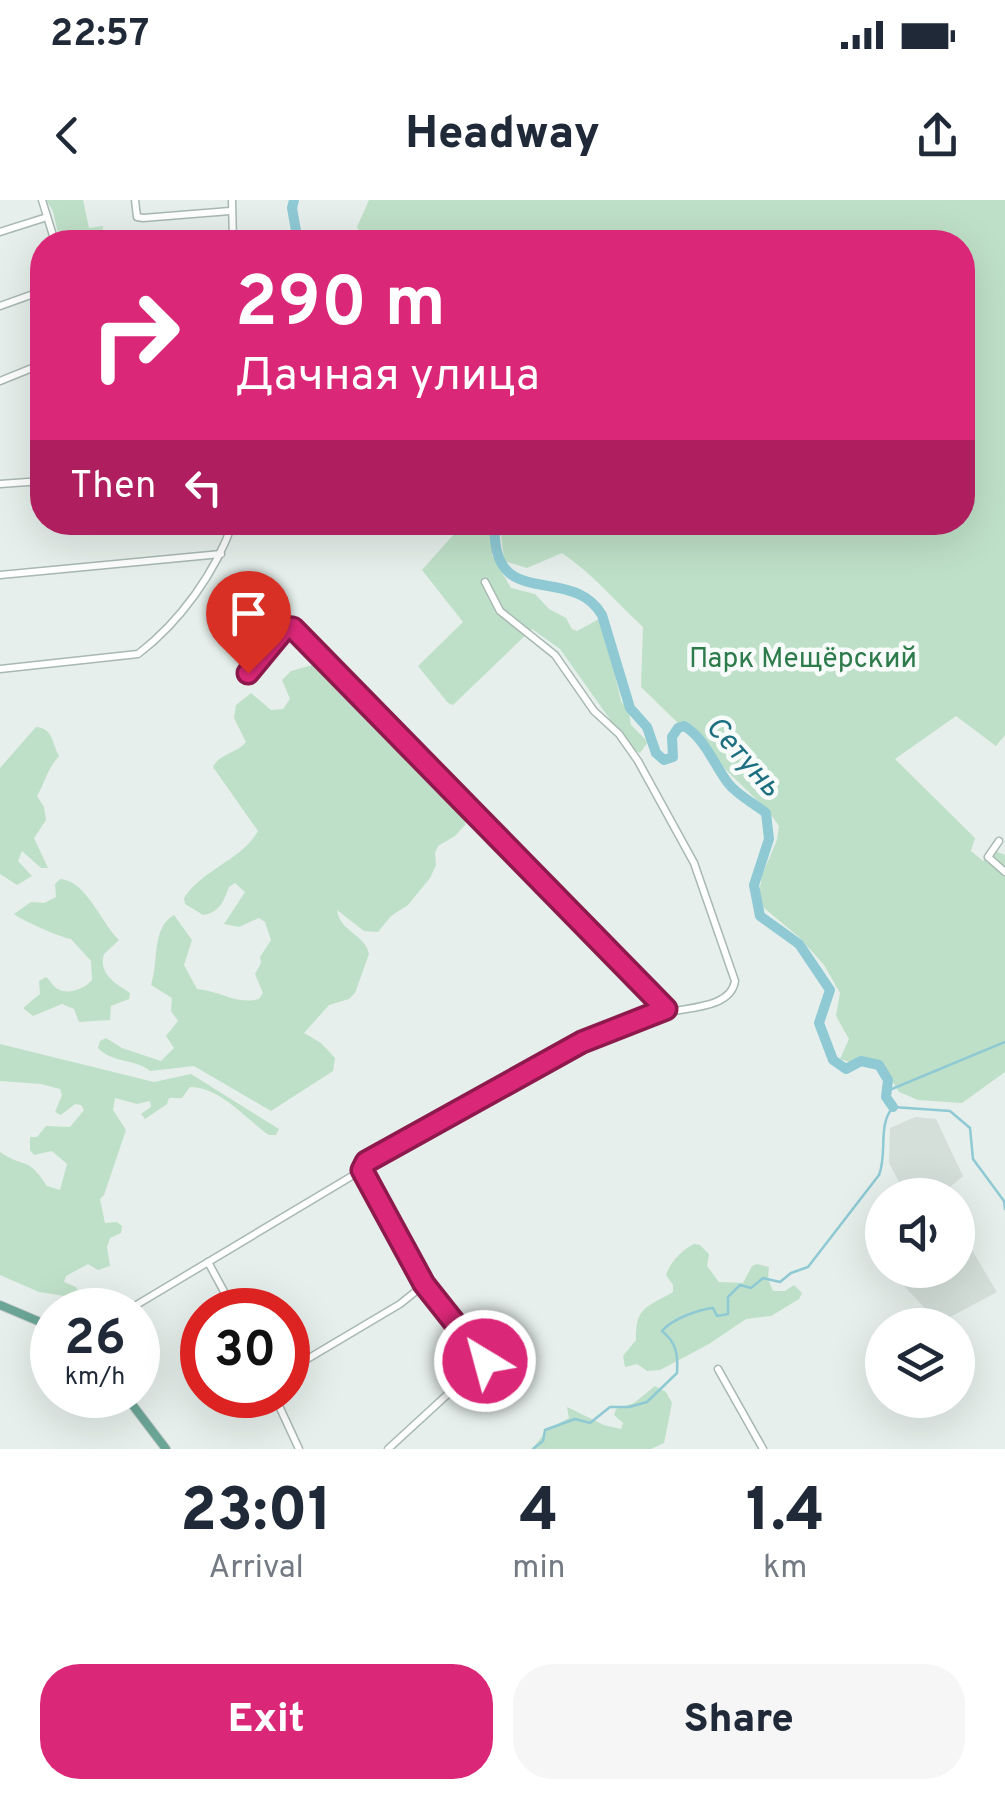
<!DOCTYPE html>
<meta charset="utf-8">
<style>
:root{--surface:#fff;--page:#f6f6f7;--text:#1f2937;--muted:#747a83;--accent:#db2777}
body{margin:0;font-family:Overpass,sans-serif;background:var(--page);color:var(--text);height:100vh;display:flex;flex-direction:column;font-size:38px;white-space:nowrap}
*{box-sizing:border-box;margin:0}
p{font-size:32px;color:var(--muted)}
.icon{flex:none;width:55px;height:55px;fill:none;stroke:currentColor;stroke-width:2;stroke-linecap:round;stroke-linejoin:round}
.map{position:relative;height:1249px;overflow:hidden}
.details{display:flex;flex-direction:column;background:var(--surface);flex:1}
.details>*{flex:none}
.banner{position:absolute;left:30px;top:30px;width:945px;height:305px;border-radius:40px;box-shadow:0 10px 40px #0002;background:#db2777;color:#fff;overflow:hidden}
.buttons{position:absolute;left:865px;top:978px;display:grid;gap:20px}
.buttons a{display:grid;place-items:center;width:110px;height:110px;border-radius:50%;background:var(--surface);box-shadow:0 10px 40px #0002;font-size:50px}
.speed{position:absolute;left:30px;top:1088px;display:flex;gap:20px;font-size:50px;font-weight:700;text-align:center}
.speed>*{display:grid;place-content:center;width:130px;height:130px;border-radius:50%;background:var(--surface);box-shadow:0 10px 40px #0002;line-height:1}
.speed small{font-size:25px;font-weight:400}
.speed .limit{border:15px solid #d22;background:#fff;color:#111}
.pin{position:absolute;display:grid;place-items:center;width:85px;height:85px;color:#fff;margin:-102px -42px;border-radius:50% 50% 50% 0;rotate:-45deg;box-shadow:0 0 10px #0007}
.pin .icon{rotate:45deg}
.me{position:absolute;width:110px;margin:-55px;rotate:323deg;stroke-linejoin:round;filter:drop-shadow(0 0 8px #0008)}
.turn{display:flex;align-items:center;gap:35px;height:210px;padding:0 40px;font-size:45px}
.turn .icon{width:130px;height:130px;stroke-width:2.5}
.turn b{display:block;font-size:70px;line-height:85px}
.then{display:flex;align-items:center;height:95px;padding:0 40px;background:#0003;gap:20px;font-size:38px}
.eta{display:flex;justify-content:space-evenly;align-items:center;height:170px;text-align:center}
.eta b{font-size:60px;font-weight:800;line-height:70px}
.primary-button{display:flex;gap:20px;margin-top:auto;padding:20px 40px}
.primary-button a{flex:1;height:115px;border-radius:40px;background:var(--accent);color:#fff;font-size:40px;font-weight:800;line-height:115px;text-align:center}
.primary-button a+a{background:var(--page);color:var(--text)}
.status{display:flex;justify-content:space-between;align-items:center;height:70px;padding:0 50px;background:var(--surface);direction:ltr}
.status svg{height:28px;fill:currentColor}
header{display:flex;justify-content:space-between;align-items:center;height:130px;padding:0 40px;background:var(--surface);font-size:45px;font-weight:800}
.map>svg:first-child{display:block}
.built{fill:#d4dfda}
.green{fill:#bfe0c8}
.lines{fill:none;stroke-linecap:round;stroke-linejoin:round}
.stream{stroke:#8ec9d4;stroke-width:2.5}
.river{stroke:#8ec9d4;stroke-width:10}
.minor-casing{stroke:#a8b8b2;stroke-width:9}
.major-casing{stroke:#c2cac8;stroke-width:10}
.minor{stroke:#fff;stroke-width:6}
.major{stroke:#6aa596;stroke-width:8}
.route-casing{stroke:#8e194d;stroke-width:25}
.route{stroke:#db2777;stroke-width:18}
.labels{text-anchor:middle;stroke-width:9;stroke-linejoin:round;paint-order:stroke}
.park-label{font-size:28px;fill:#2d7a4b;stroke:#f7fbf9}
.water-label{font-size:30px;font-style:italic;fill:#1c6f80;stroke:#f7fbf9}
</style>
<div class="status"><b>22:57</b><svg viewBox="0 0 49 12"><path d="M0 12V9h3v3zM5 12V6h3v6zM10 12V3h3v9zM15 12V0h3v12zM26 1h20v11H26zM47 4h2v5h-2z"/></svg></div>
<header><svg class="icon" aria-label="back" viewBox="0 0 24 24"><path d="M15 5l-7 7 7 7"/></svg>Headway<svg class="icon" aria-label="share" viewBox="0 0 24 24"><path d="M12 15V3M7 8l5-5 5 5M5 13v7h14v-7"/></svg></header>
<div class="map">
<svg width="1005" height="1249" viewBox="0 0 1005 1249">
<rect width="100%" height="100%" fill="#e6efeb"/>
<!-- built -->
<g class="built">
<path d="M 915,917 L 936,919 L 963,976 L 941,995 L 906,995 L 889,963 L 890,928 Z"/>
<path d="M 958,1027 L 997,1092 L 939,1123 L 905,1087 L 896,1070 L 958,1070 Z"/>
</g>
<!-- green -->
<g class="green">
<path d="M 46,0 L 83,0 L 89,28 L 103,26 L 102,42 L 60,42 L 53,11 Z"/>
<path d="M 369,0 L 1005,0 L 1005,535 L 996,546 L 956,516 L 895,559 L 975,638 L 971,651 L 983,661 L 995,651 L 1005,655 L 1005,872 L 962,903 L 918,900 L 899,892 L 883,866 L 862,858 L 849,862 L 840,859 L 849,839 L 836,816 L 840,793 L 824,765 L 800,738 L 764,708 L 759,695 L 762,675 L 777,640 L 779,626 L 769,612 L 641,487 L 643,427 C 615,401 593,374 562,353 L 527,368 L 504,361 L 500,323 L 962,322 L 962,42 L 365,42 L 357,27 Z"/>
<path d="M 446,323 L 492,323 L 492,355 L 511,388 L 535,394 L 549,409 L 566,418 L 572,429 L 577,431 L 599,419 L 603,423 L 621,501 L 629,512 L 631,525 L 648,542 L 640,553 L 631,549 L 560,449 L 532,429 L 453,505 L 448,503 L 418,466 L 463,422 L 422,370 L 454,334 Z"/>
<path d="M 316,464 L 333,473 L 450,594 L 466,618 L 465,625 L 455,636 L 438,646 L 435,653 L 436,665 L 430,678 L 408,705 L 391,716 L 378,732 L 364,731 L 337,710 C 340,732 365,734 369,754 L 355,793 L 349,799 L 329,805 L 304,833 L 321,843 L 335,858 L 333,871 L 271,911 L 194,866 L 150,871 C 135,858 113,864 98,848 L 100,841 L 106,838 L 122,848 L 161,861 L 174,848 L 166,836 L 178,821 L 171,811 L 172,798 L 151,785 C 159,762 151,728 174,715 L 192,740 L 184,765 L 197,789 C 221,791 235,805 259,799 L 263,793 L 255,774 L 261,763 L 260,757 L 271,740 L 265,722 L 259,718 L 239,727 L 224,724 L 245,692 L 235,683 L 229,687 C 224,700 220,713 203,715 L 185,704 L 184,698 C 203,669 242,660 258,631 L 213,567 C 220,553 236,554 246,542 L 234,518 L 236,505 L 251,493 L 271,510 L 283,509 L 290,499 L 282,480 L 291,471 Z"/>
<path d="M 36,527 C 53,528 52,543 59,556 C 46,571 46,581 37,596 L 44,607 L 46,620 L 34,638 L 48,668 L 41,668 L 22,651 L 18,661 L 32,676 L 17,685 L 0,674 L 0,568 Z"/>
<path d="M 60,679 C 86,680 101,723 119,740 L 104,754 C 98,774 115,783 130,793 L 129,799 L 111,806 L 110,820 L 79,822 L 74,809 L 62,804 L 33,816 L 23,808 L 40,794 L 39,781 L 46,777 C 50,780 52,785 56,788 C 67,796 84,789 92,780 L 91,761 L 71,739 C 64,739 19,719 14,714 L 31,702 L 44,703 L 56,697 L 55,684 Z"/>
<path d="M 0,844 L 154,882 L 191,874 L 279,929 L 276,935 L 269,935 C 246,919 220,887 190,887 L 182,898 L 169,898 L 167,904 L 145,919 L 141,914 L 151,907 L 150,901 L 137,904 L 115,898 L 113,910 L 126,930 L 104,995 L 100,999 L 105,1023 L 117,1022 L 122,1026 L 121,1033 L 110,1038 L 107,1047 L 110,1066 L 98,1070 L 88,1064 L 66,1076 L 64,1082 L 76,1087 L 79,1092 L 77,1098 L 39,1092 L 0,1075 L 0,952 C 25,969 27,955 47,986 L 60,990 L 67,964 L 52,951 L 34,955 L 30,950 L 30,937 L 37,937 L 46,926 L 70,927 L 84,910 L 81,905 L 75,904 L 61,915 L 55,912 L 62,895 L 60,889 L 41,884 L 0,881 Z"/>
<path d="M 694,1044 L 700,1045 L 709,1054 L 707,1066 L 719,1082 L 743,1083 L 752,1066 L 757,1064 L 769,1067 L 768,1079 L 773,1091 L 785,1091 L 794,1085 L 802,1093 L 799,1099 L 771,1116 L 746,1119 L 709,1144 L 660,1170 L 647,1171 L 637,1164 L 625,1167 L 623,1156 L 636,1140 C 635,1106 648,1107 673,1092 L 673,1085 L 666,1075 C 670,1062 682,1050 694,1044 Z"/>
<path d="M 655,1186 L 666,1192 L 672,1203 L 664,1243 L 651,1249 L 532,1249 L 548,1229 L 569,1218 L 567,1207 L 604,1225 L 621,1229 L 623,1223 L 614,1215 L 616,1209 L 634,1203 Z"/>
</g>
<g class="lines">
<!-- stream -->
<g class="stream">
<path d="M 887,891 L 1005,842"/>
<path d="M 533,1249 L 543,1241 L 545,1230 L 575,1219 L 590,1223 L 610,1207 L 629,1207 L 647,1202 L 677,1173 C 678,1155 677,1143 662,1131 C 672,1119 697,1110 713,1108 L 717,1116 L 728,1114 L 728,1097 L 740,1085 L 751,1088 L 763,1078 L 780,1082 L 791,1073 L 808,1067 L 879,975 C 888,952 877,926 893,907 L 950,911 L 970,928 L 973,959 L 1004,1001 L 1005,1009"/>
</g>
<!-- river -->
<g class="river">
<path d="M 294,0 L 292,8 L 298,42"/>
<path d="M 495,322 C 489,415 571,362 602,415 L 630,508 L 647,527 L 656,553 L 664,560 L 673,557 L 672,537 L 678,528 L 684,526 C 705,538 714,565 728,583 C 737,595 755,604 766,613 L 769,639 L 754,685 L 760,716 L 799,744 L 830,790 L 819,823 L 833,860 L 846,869 L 861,861 L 879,865 L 888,880 L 886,897 L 893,907"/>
</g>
<defs>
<g id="minor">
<path d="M 42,0 L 55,42"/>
<path d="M 135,0 L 137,17 L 143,18 L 230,11"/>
<path d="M 232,0 L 233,42"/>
<path d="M 0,32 L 44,18"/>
<path d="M 0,106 L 42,91"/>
<path d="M 0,181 L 42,164"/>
<path d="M 0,284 L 42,281"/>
<path d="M 0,375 L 221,354"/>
<path d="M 0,469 L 138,454 C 180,422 216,372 233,322"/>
<path d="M 248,473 L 287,427 L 293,427 L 665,808"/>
<path d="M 999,641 L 988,657 L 1005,672"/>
<path d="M 362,970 L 365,962 L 582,843 L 655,811 L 666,809 L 670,812 C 692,807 731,807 735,781 L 694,663 L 638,561 L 619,534 L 594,511 L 555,455 L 500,411 L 485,382"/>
<path d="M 362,970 L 429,1090 L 485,1160 L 388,1249"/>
<path d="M 208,1062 L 234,1110"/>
<path d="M 128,1110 L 362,970"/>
<path d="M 288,1164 L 304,1161 L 400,1104 L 425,1084"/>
<path d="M 718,1169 L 763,1249"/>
<path d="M 274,1195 L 299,1249"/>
</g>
<g id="major">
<path d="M 0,1105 L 52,1127"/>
<path d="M 125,1195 L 166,1249"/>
</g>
</defs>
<!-- minor casing -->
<use href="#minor" class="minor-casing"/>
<!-- major casing -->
<use href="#major" class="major-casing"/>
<!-- minor -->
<use href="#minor" class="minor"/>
<!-- major -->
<use href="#major" class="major"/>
</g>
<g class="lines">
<defs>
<path id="route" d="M 248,473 L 286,427 L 293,428 L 666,809 L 582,842 L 366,962 L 362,970 L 424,1084 L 485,1161"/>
</defs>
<!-- route casing -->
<use href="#route" class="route-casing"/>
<!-- route -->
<use href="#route" class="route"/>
</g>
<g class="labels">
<!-- park labels -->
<g class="park-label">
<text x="803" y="467">Парк Мещёрский</text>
</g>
<!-- water labels -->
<g class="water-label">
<text transform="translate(744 556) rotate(48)" y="10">Сетунь</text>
</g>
</g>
</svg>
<div class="buttons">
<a><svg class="icon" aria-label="sound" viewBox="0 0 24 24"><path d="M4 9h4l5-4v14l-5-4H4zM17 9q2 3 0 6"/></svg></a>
<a><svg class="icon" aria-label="layers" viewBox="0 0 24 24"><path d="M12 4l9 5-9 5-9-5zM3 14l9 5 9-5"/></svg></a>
</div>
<div class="speed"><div>26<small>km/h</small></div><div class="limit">30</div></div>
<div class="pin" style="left:248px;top:473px;background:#d93025"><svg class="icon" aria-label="arrive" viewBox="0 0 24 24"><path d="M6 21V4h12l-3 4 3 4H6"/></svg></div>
<svg class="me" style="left:485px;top:1161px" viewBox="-20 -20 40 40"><circle r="17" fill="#db2777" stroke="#fff" stroke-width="3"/><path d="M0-11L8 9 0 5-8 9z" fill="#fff"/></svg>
<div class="banner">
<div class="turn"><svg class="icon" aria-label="right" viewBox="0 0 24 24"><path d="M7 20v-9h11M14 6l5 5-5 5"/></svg><div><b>290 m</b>Дачная улица</div></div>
<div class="then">Then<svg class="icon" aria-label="left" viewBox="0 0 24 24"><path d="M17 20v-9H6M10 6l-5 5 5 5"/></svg></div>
</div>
</div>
<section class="details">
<div class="eta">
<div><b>23:01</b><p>Arrival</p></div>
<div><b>4</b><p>min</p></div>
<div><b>1.4</b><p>km</p></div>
</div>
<div class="primary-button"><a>Exit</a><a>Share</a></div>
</section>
